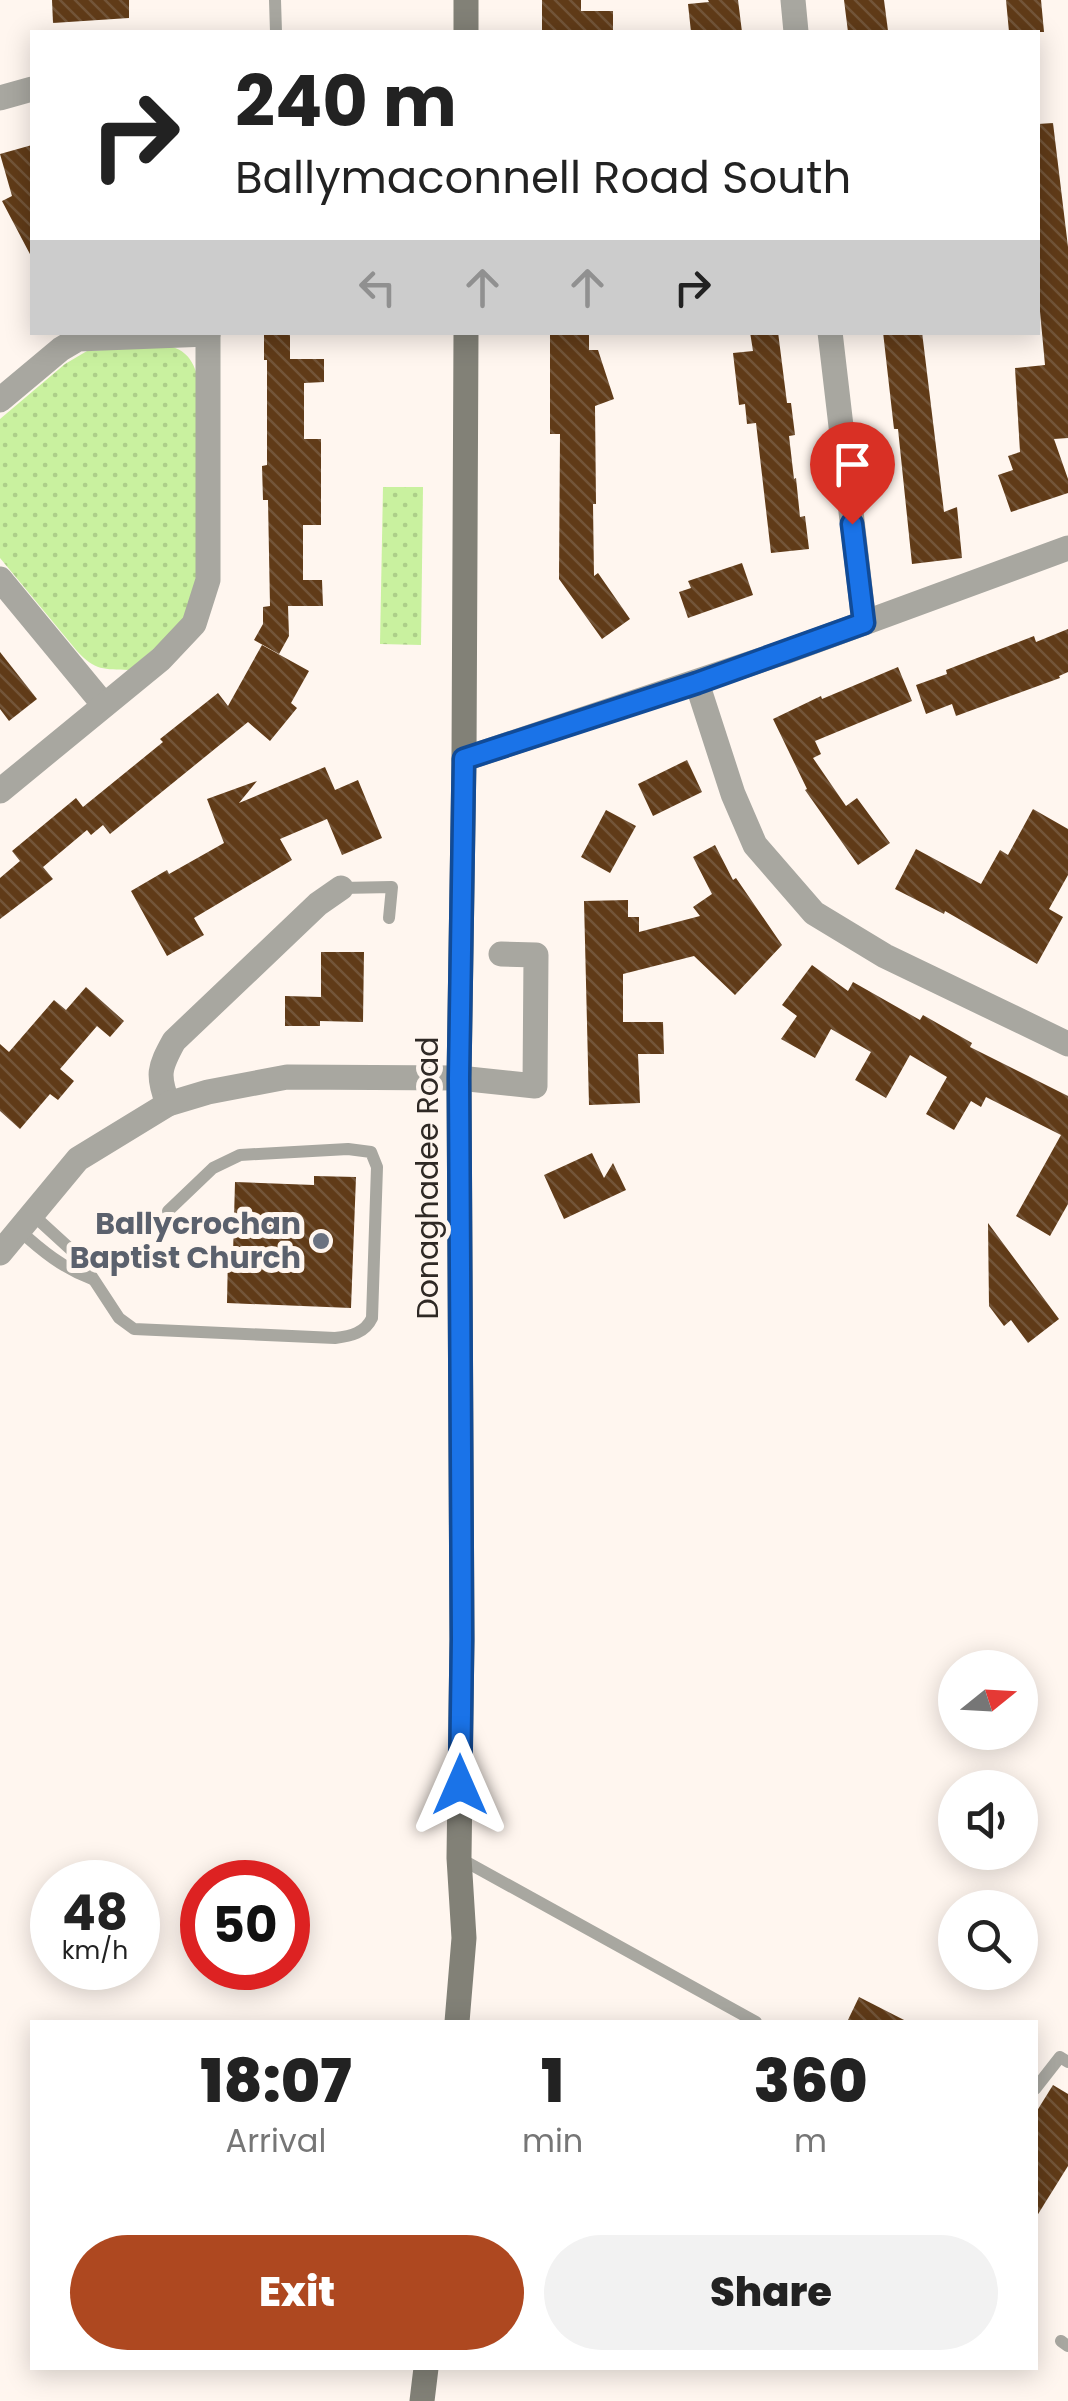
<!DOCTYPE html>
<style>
:root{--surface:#fff;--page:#f2f2f2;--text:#222;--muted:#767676;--accent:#ae4820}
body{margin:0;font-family:Poppins,sans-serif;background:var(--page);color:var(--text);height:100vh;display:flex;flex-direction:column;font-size:38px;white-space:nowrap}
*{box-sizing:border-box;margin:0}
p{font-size:32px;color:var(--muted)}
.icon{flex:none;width:55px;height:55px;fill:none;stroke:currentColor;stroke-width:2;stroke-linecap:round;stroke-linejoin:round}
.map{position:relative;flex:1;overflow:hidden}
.sheet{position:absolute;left:30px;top:2020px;width:1008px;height:350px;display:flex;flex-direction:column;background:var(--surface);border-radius:0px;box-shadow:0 5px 25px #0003}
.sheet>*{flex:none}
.banner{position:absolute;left:30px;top:30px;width:1010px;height:305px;border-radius:0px;box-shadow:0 5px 25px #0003;background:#fff;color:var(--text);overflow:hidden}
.needle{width:65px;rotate:72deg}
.buttons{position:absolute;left:938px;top:1650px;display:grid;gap:20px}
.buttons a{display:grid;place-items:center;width:100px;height:100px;border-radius:50%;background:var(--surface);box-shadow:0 5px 25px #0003;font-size:50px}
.speed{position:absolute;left:30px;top:1860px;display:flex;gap:20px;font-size:50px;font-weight:700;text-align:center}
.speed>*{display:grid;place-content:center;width:130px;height:130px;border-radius:50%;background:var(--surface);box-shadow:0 5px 25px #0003;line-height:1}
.speed small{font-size:25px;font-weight:400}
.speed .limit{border:15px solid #d22;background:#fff;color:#111}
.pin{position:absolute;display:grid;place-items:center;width:85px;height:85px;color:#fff;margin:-102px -42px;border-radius:50% 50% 50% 0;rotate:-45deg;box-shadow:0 0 10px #0007}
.pin .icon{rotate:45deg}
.me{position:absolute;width:110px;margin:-55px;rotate:0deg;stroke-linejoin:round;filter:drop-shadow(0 0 8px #0008)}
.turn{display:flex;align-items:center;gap:35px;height:210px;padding:0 40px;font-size:45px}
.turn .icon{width:130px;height:130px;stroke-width:2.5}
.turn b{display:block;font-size:70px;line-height:85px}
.lanes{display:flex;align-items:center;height:95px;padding:0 40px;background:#0003;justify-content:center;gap:50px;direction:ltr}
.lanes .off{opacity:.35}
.eta{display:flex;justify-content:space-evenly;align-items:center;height:170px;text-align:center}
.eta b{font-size:60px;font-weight:800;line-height:70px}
.action{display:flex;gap:20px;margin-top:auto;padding:20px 40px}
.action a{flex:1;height:115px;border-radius:60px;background:var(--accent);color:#fff;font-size:40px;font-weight:800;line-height:115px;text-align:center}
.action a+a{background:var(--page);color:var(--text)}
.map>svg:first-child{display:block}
.green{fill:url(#green-dots)}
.building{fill:url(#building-back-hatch)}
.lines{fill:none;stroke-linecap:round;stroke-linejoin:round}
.service{stroke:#a8a7a0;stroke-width:12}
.minor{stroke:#a8a7a0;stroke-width:25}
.tertiary{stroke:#a8a7a0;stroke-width:25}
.secondary{stroke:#828177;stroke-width:25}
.route-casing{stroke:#114b97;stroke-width:25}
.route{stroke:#1a73e8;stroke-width:18}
.worship-dot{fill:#6b7280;stroke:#fff6ef;stroke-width:4}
.labels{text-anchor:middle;stroke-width:10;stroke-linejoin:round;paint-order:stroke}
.street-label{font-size:30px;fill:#2f2925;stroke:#fff6ef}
.worship-label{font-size:30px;font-weight:bold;fill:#5b616d;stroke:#fff6ef;text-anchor:end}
</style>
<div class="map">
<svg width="1068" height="2401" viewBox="0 0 1068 2401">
<defs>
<pattern id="green-dots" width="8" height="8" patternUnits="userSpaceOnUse" patternTransform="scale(2.5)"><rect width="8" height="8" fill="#c9f19f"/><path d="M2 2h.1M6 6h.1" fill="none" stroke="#adcf89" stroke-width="1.8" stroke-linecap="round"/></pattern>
<pattern id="building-back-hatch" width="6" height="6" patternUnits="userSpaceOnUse" patternTransform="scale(2.5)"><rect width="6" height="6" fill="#603b18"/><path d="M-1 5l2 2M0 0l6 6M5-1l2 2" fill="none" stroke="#735539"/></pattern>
</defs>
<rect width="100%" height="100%" fill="#fff6ef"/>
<!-- green -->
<g class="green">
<path d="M 170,346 C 189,352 193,362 199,380 L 196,597 L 184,623 L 129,670 C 104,669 95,671 77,651 L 0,558 L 0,419 L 65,364 L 87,351 Z"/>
<path d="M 383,487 L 423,487 L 421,645 L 380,644 Z"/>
</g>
<!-- building -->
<g class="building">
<path d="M 52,0 L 129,0 L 129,18 L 53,23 Z"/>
<path d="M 542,0 L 581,0 L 581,11 L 613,11 L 613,32 L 542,32 Z"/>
<path d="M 708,0 L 738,0 L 742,32 L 691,32 L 688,4 L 709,2 Z"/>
<path d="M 844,0 L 884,0 L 888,31 L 848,32 Z"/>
<path d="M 1006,0 L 1041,0 L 1044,32 L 1009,32 Z"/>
<path d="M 1053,123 L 1068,247 L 1068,438 L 1054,439 L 1068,479 L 1068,493 L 1011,512 L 998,475 L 1013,470 L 1008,456 L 1020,452 L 1015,368 L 1045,365 L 1038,290 L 1038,124 Z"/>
<path d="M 32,145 L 32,258 L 2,201 L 12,196 L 0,154 Z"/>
<path d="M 264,332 L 290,332 L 290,359 L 324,359 L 324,382 L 304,383 L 304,439 L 321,439 L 321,525 L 303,525 L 303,580 L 322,580 L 323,606 L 288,606 L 289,636 L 279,654 L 254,640 L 263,624 L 263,607 L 270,606 L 268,500 L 263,500 L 262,466 L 267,465 L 267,360 L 264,360 Z"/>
<path d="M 550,332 L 589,332 L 589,350 L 598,350 L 614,399 L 595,406 L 596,504 L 593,504 L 594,576 L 598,573 L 630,619 L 602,639 L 559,579 L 560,434 L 550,434 Z"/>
<path d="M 750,332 L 778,332 L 787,403 L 791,403 L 795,435 L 789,436 L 794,479 L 796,478 L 800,517 L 805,516 L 809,549 L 771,553 L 756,423 L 747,424 L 745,404 L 739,405 L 733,353 L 753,351 Z"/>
<path d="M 883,332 L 922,332 L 944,512 L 957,507 L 962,558 L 912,564 L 898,429 L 894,429 Z"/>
<path d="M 742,563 L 753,595 L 688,618 L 679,592 L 691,588 L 688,581 Z"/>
<path d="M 1068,629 L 1068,672 L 1059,676 L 1060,678 L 956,716 L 952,704 L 926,714 L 916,685 L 947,674 L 946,670 L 1034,636 L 1036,642 Z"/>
<path d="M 262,645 L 309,671 L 291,703 L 297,708 L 270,741 L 248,722 L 110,834 L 103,825 L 91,835 L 87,830 L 43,867 L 53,879 L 0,919 L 0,878 L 20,861 L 12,851 L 76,798 L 83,807 L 163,742 L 160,739 L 218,693 L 228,706 Z"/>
<path d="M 0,652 L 37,699 L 9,721 L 0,709 Z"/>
<path d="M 898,667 L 912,701 L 815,741 L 821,754 L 813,758 L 846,806 L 857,798 L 890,843 L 858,865 L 805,790 L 807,789 L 773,719 L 821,696 L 822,699 Z"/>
<path d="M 687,760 L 702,792 L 653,816 L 638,784 Z"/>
<path d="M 325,767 L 335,790 L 358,780 L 382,838 L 342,855 L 327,819 L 280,839 L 292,860 L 194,918 L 204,935 L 167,956 L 131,891 L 167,870 L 169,874 L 224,843 L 207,799 L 257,781 L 239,803 Z"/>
<path d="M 1033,809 L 1068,829 L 1068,875 L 1049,909 L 1063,917 L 1037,964 L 945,911 L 944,914 L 895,889 L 916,849 L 981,884 L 1000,850 L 1008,855 Z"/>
<path d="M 606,810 L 636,826 L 610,873 L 581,857 Z"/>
<path d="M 715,845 L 733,880 L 736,878 L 782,945 L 735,995 L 694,956 L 623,974 L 623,1022 L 663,1022 L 664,1054 L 638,1054 L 640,1103 L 589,1105 L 584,901 L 628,900 L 628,917 L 639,917 L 639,932 L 700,916 L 693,907 L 712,894 L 693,857 Z"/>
<path d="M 321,952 L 364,952 L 363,1022 L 320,1021 L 320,1026 L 285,1026 L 285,996 L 321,997 Z"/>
<path d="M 812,965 L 848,991 L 853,982 L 920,1020 L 923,1015 L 972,1043 L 970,1047 L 1068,1096 L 1068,1204 L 1050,1236 L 1016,1216 L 1061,1135 L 986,1097 L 981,1107 L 971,1101 L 954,1130 L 926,1114 L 947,1077 L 910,1055 L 886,1098 L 855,1080 L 871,1052 L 831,1029 L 815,1058 L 781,1039 L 797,1016 L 782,1005 Z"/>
<path d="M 86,987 L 124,1021 L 110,1037 L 97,1026 L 60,1069 L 74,1081 L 58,1100 L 50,1094 L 20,1129 L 0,1111 L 0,1044 L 9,1052 L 54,1000 L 66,1010 Z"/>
<path d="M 592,1153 L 604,1178 L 613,1163 L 626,1190 L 564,1219 L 544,1175 Z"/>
<path d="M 314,1176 L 356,1177 L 351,1308 L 227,1303 L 228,1254 L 233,1254 L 235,1182 L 314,1185 Z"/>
<path d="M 988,1223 L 1059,1319 L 1028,1343 L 1011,1320 L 1004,1326 L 989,1306 Z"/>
<path d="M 859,1997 L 908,2022 L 847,2022 Z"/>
<path d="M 1053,2085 L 1068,2094 L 1068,2166 L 1035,2219 L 1035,2114 Z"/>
</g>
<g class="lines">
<!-- service -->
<g class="service">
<path d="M 275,0 L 276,32"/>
<path d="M 341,888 L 392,887 L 389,918"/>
<path d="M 32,1214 L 79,1257 L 119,1318 L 134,1329 L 335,1338 C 351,1336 365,1333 372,1318 L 377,1167 L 371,1152 L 348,1149 L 240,1155 L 213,1168 L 168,1211"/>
<path d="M 19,1230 C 42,1251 63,1268 92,1279"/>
<path d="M 461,1859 L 756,2022"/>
<path d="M 1035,2089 L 1060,2057 L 1068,2062"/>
<path d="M 1061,2341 L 1068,2346"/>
</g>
<!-- minor -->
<g class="minor">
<path d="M 793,0 L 796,32"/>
<path d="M 0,98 L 32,89"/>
<path d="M 830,332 L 864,623"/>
<path d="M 0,400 L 61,349 L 78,339 L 208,334"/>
<path d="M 0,579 L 104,705"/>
<path d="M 697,683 L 733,794 L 755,845 L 814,913 L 885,956 L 1068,1044"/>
<path d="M 464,759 L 785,652 L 1068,548"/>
<path d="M 0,791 L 161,659 L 194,624 L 208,580 L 208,332"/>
<path d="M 459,1078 L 535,1086 L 536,955 L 501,954"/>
<path d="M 168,1104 C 157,1075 159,1068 174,1041 L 318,904 L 341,888"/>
</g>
<!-- tertiary -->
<path class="tertiary" d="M 0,1253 L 78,1159 L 168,1104 L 208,1092 L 287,1077 L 459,1078"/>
<!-- secondary -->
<g class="secondary">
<path d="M 466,32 L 466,0"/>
<path d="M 457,2022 L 464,1938 L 459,1858 L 462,1639 L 459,1078 L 464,759 L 466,332"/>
<path d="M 422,2401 L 426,2368"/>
</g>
</g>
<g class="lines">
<defs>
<path id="route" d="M 460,1785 L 462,1639 L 459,1078 L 464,759 L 697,683 L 864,623 L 852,524"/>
</defs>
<!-- route casing -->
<use href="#route" class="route-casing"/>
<!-- route -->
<use href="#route" class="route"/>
</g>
<!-- markers -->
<circle class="worship-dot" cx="321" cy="1241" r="10"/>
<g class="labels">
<!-- street labels -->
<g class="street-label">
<text transform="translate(428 1178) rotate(-90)" y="10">Donaghadee Road</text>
</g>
<!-- worship labels -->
<g class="worship-label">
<text x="301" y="1234">Ballycrochan<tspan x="301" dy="34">Baptist Church</tspan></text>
</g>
</g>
</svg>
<div class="buttons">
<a><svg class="needle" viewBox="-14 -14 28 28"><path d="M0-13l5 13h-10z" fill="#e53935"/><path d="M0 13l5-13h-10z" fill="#767676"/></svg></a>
<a><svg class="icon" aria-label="sound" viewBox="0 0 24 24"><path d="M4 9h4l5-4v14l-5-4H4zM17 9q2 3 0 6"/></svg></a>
<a><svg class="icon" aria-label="search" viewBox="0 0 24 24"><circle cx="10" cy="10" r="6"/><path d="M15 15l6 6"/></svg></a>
</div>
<div class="speed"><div>48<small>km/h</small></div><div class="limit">50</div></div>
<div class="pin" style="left:852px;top:524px;background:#d93025"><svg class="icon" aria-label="arrive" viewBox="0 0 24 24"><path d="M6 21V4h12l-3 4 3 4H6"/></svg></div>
<svg class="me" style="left:460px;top:1785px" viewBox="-20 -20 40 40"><path d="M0-17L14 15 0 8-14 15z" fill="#1a73e8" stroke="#fff" stroke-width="4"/></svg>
<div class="banner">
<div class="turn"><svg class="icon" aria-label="right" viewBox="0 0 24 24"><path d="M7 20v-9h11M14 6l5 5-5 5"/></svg><div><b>240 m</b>Ballymaconnell Road South</div></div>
<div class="lanes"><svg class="icon off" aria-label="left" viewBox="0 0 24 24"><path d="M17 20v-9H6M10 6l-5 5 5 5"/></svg><svg class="icon off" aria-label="ahead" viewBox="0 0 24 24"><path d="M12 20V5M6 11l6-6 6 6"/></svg><svg class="icon off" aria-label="ahead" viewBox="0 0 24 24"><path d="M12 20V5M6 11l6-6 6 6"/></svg><svg class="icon" aria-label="right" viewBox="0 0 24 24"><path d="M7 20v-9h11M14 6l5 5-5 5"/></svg></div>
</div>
<section class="sheet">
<div class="eta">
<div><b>18:07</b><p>Arrival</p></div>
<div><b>1</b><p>min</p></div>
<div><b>360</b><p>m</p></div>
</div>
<div class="action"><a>Exit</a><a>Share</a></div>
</section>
</div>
